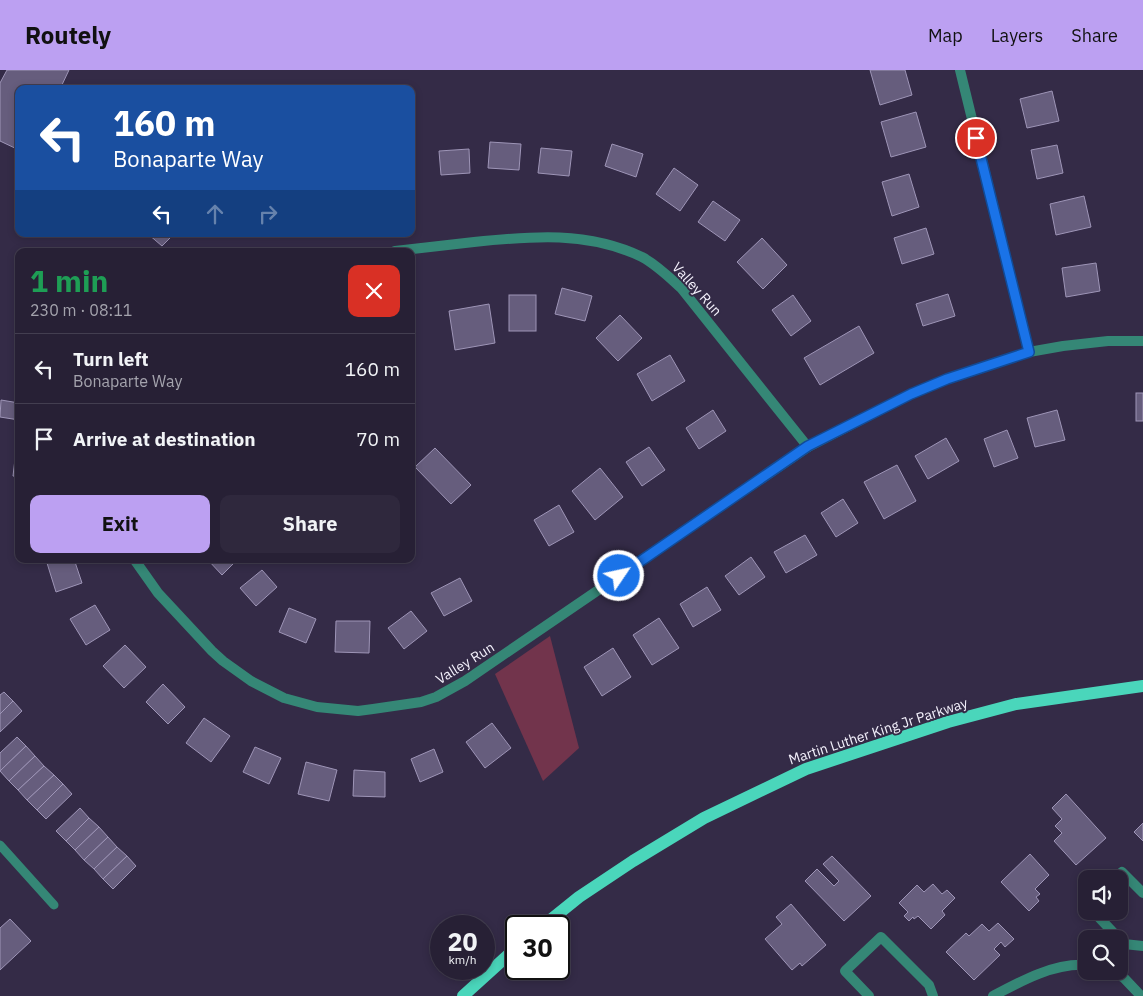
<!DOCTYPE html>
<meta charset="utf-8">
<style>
:root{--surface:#272035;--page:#2f283d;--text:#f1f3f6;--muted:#a4a3ad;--line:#433e50;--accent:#bca0f2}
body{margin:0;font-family:"IBM Plex Sans",sans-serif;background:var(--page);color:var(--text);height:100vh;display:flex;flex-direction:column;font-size:19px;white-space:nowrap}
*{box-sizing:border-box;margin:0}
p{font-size:16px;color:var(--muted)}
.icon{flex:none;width:28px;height:28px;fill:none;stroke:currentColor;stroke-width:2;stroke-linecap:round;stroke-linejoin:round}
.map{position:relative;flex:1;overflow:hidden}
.sheet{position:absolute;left:15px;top:178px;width:400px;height:315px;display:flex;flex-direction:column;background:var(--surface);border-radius:10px;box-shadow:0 2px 8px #0003,0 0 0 1px var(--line)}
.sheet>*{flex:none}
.guide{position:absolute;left:15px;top:15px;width:400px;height:152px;border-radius:10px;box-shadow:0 2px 8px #0003,0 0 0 1px var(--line);background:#1a4fa0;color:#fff;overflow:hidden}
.controls{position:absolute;left:1078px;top:800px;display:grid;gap:10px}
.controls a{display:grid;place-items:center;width:50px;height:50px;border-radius:10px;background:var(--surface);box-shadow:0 2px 8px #0003,0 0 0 1px var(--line);font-size:25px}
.speed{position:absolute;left:430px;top:845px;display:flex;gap:10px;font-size:25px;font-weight:700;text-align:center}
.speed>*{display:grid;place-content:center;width:65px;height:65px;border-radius:50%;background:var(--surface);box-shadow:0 2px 8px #0003,0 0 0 1px var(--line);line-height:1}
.speed small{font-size:12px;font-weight:400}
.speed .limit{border:2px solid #111;border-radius:8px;background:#fff;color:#111}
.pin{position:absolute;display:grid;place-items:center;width:42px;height:42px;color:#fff;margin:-21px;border:2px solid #fff;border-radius:50%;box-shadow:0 1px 5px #0007}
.me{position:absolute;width:55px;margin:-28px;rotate:56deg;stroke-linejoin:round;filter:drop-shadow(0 0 4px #0008)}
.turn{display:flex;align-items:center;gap:18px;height:105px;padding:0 15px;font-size:22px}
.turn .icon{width:65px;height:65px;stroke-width:2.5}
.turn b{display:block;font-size:35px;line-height:42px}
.lanes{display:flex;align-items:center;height:48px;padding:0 15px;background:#0003;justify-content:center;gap:25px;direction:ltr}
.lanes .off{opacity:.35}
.round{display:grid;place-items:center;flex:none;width:52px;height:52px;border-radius:10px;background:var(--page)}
.summary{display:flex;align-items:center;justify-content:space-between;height:85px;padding:0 15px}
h1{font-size:30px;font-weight:700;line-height:38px;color:#1e9e55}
.button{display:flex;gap:10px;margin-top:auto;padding:10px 15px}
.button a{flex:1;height:58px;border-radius:10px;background:var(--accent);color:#111;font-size:20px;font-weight:700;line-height:58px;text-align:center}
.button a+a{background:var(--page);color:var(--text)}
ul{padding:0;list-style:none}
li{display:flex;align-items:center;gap:15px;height:70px;padding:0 15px;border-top:1px solid var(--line)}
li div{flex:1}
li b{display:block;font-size:19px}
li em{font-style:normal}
header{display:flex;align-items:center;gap:30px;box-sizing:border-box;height:70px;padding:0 25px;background:var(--accent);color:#111}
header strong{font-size:24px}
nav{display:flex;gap:28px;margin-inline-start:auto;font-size:18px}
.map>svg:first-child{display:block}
.green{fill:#72344c}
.building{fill:#665d7d;stroke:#9e95b7}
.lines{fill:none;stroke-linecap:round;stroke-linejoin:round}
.service{stroke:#358776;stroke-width:9}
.minor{stroke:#358776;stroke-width:10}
.primary{stroke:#4ad6bb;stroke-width:12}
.route-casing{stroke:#114b97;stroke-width:12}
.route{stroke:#1a73e8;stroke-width:9}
.labels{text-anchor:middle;stroke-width:4;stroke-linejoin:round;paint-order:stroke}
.street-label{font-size:14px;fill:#f4f1fc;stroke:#342b47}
</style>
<header>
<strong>Routely</strong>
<nav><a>Map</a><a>Layers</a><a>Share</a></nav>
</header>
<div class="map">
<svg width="1143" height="926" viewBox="0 0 1143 926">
<rect width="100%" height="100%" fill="#342b47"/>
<!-- green -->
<path class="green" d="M 550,566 L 579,678 L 543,711 L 495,604 Z"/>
<!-- building -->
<g class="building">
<path d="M 7,0 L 69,0 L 60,19 L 19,19 L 19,80 L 0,71 L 0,13 Z"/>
<path d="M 870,0 L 905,0 L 912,25 L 880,35 Z"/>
<path d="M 1052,21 L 1059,51 L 1027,58 L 1020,29 Z"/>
<path d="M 916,42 L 926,77 L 891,87 L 881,52 Z"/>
<path d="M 490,72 L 521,74 L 519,100 L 488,98 Z"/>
<path d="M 612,74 L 643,84 L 636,107 L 605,96 Z"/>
<path d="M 1057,75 L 1063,103 L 1037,109 L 1031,80 Z"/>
<path d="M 541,78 L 572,81 L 569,106 L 538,103 Z"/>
<path d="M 469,79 L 470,103 L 441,105 L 439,81 Z"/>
<path d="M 674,98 L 698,115 L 680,141 L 656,124 Z"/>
<path d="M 909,104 L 919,137 L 892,146 L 882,112 Z"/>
<path d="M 1084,126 L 1091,157 L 1056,165 L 1050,134 Z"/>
<path d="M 713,131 L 740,150 L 725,171 L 698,152 Z"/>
<path d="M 926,158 L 934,184 L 902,194 L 894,168 Z"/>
<path d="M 148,164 L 174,164 L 162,176 Z"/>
<path d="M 762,168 L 787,195 L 763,219 L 737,192 Z"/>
<path d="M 1096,193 L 1100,221 L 1066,227 L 1062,198 Z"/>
<path d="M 562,218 L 592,226 L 585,251 L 555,244 Z"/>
<path d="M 948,224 L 955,246 L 923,256 L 916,234 Z"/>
<rect x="509" y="225" width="27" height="36"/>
<path d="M 793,225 L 811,251 L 791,266 L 772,240 Z"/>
<path d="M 489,234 L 495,273 L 455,280 L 449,241 Z"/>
<path d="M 620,245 L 642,268 L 618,291 L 596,268 Z"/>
<path d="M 859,256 L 874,283 L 820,315 L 804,288 Z"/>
<path d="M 670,285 L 685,311 L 652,331 L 637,304 Z"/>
<rect x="1136" y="323" width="7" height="28"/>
<path d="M 1,330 L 19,333 L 19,350 L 0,347 Z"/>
<path d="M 713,340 L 726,361 L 699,379 L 686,358 Z"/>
<path d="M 1057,340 L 1065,370 L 1035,377 L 1027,348 Z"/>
<path d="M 1007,360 L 1018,388 L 994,397 L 984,369 Z"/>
<path d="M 946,368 L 959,391 L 928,409 L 915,386 Z"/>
<path d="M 17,372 L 19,372 L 19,407 L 13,406 Z"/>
<path d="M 649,377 L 665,400 L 642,416 L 626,392 Z"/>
<path d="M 435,378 L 471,415 L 451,434 L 415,397 Z"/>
<path d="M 897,395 L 916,431 L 884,449 L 864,412 Z"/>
<path d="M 600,398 L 623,427 L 595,450 L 572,421 Z"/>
<path d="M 843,429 L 858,453 L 836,467 L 821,443 Z"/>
<path d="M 559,435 L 574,462 L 549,476 L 534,450 Z"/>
<path d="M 805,465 L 817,485 L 786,503 L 774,482 Z"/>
<path d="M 751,487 L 765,507 L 739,525 L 725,506 Z"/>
<path d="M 61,489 L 74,489 L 82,513 L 56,522 L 47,493 Z"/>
<path d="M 207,489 L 238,489 L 222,505 Z"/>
<path d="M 262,500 L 277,517 L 256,536 L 240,518 Z"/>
<path d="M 460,508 L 472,531 L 444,546 L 431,523 Z"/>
<path d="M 707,517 L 721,540 L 693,557 L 680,534 Z"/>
<path d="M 95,535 L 110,560 L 86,575 L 70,549 Z"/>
<path d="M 289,538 L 316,549 L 306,573 L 279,562 Z"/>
<path d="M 411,541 L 427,561 L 404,579 L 388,558 Z"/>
<path d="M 659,548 L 679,578 L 652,595 L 633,565 Z"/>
<path d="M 336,551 L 370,551 L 369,583 L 335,582 Z"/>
<path d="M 125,575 L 146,597 L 124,618 L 103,596 Z"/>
<path d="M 613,578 L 631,607 L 602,626 L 584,597 Z"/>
<path d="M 163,614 L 185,637 L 168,654 L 146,632 Z"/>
<path d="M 4,622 L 13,631 L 0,644 L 0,625 Z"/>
<path d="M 13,631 L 22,641 L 0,662 L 0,644 Z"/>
<path d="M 204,648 L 230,666 L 211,692 L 186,673 Z"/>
<path d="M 492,653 L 511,678 L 485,698 L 466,672 Z"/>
<path d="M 17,667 L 26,676 L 0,701 L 0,683 Z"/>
<path d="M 26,676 L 35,686 L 9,711 L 0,701 Z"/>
<path d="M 255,677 L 281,688 L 269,714 L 243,702 Z"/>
<path d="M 434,679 L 443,702 L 420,712 L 411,689 Z"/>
<path d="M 35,686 L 44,696 L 18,720 L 9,711 Z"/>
<path d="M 306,692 L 337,700 L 329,731 L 298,724 Z"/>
<path d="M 44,696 L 54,705 L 27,730 L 18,720 Z"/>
<path d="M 354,700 L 385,702 L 385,727 L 353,726 Z"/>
<path d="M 54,705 L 63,714 L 37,740 L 27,730 Z"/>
<path d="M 63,714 L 72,724 L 46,749 L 37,740 Z"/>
<path d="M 1066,724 L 1106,768 L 1076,795 L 1054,771 L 1062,763 L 1055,756 L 1062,749 L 1052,738 Z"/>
<path d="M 80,738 L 89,748 L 66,771 L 56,761 Z"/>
<path d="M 89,748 L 99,757 L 75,780 L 66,771 Z"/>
<path d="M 1143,753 L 1143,771 L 1134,762 Z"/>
<path d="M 99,757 L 108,767 L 84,790 L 75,780 Z"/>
<path d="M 108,767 L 117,777 L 94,799 L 84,790 Z"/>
<path d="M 117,777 L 127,786 L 103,809 L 94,799 Z"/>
<path d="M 1030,784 L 1049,805 L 1035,819 L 1040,824 L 1036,827 L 1039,831 L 1029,841 L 1001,812 Z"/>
<path d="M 127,786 L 136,796 L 113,819 L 103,809 Z"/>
<path d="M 832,786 L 871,826 L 844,851 L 805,811 L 817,799 L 834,816 L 839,811 L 823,794 Z"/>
<path d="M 933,814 L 942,824 L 947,820 L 955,828 L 942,841 L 945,845 L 931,859 L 918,846 L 914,849 L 913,847 L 909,851 L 904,846 L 908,842 L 899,833 L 917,815 L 924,822 Z"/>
<path d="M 791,834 L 826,875 L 802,896 L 800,893 L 792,900 L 765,869 L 782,854 L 776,847 Z"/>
<path d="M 10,849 L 31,871 L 0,900 L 0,858 Z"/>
<path d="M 998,853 L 1014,869 L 1005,877 L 1001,872 L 994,879 L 1000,885 L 974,910 L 946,882 L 966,863 L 969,866 L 982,854 L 989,861 Z"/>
</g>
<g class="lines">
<!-- service -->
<path class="service" d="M 0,775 L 54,835"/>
<!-- minor -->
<g class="minor">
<path d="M 960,0 L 1029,282"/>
<path d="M 808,377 L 911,324 L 947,309 L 1029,282 L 1063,276 L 1108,271 L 1143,271"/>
<path d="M 134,489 L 158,523 L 212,581 L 223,591 L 251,611 L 284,628 L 317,637 L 358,641 L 373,639 L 421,632 L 436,627 L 465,611 L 808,377 L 681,218 C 669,207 657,195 642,187 C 588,161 532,166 474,172 C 448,175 422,178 395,181"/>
<path d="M 1114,809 L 1122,802 L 1143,823"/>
<path d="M 1093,841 L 1124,874 L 1143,876"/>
<path d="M 1113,901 L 1124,908 L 1141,926"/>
<path d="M 869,926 L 845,901 L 881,867 L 929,915 L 933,926"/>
<path d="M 993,926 C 1021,911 1054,893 1086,895"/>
</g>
<!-- primary -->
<g class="primary">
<path d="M 543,856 L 579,827 L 633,791 L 704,748 L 806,699 L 948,652 L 1016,634 L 1143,616"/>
<path d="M 463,926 L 516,878"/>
</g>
</g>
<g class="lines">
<defs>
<path id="route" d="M 619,506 L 808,376 L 911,324 L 947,309 L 1029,282 L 976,68"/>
</defs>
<!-- route casing -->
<use href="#route" class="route-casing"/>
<!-- route -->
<use href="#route" class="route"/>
</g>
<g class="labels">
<!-- street labels -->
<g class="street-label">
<text transform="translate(697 219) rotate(48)" y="5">Valley Run</text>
<text transform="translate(465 593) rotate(-32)" y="5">Valley Run</text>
<text transform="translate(878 661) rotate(-18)" y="5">Martin Luther King Jr Parkway</text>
</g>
</g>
</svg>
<div class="controls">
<a><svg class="icon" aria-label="sound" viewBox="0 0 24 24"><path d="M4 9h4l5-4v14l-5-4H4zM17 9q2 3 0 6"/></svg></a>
<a><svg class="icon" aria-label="search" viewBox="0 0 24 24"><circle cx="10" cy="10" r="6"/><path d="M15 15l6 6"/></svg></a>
</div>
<div class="speed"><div>20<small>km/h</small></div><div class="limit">30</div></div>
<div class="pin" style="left:976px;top:68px;background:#d93025"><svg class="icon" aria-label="arrive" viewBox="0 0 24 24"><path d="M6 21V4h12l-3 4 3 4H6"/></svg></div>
<svg class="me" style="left:619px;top:506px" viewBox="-20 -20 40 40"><circle r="17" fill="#1a73e8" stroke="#fff" stroke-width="3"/><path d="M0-11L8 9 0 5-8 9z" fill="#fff"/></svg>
<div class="guide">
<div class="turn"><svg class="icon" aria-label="left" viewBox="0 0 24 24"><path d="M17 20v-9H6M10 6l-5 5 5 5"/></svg><div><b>160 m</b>Bonaparte Way</div></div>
<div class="lanes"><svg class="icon" aria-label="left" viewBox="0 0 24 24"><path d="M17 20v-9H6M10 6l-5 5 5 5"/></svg><svg class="icon off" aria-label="ahead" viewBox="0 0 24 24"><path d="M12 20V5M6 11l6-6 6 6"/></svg><svg class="icon off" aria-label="right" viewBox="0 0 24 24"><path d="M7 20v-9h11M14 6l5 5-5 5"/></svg></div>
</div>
<section class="sheet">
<div class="summary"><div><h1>1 min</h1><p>230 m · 08:11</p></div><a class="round" style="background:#d93025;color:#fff"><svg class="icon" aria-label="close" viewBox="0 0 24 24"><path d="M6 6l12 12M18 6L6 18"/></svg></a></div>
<ul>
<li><svg class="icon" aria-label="left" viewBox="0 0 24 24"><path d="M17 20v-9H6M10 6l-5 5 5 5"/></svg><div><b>Turn left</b><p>Bonaparte Way</p></div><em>160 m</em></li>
<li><svg class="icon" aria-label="arrive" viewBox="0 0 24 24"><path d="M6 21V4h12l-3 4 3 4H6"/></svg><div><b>Arrive at destination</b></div><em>70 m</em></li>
</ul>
<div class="button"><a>Exit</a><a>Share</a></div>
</section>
</div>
